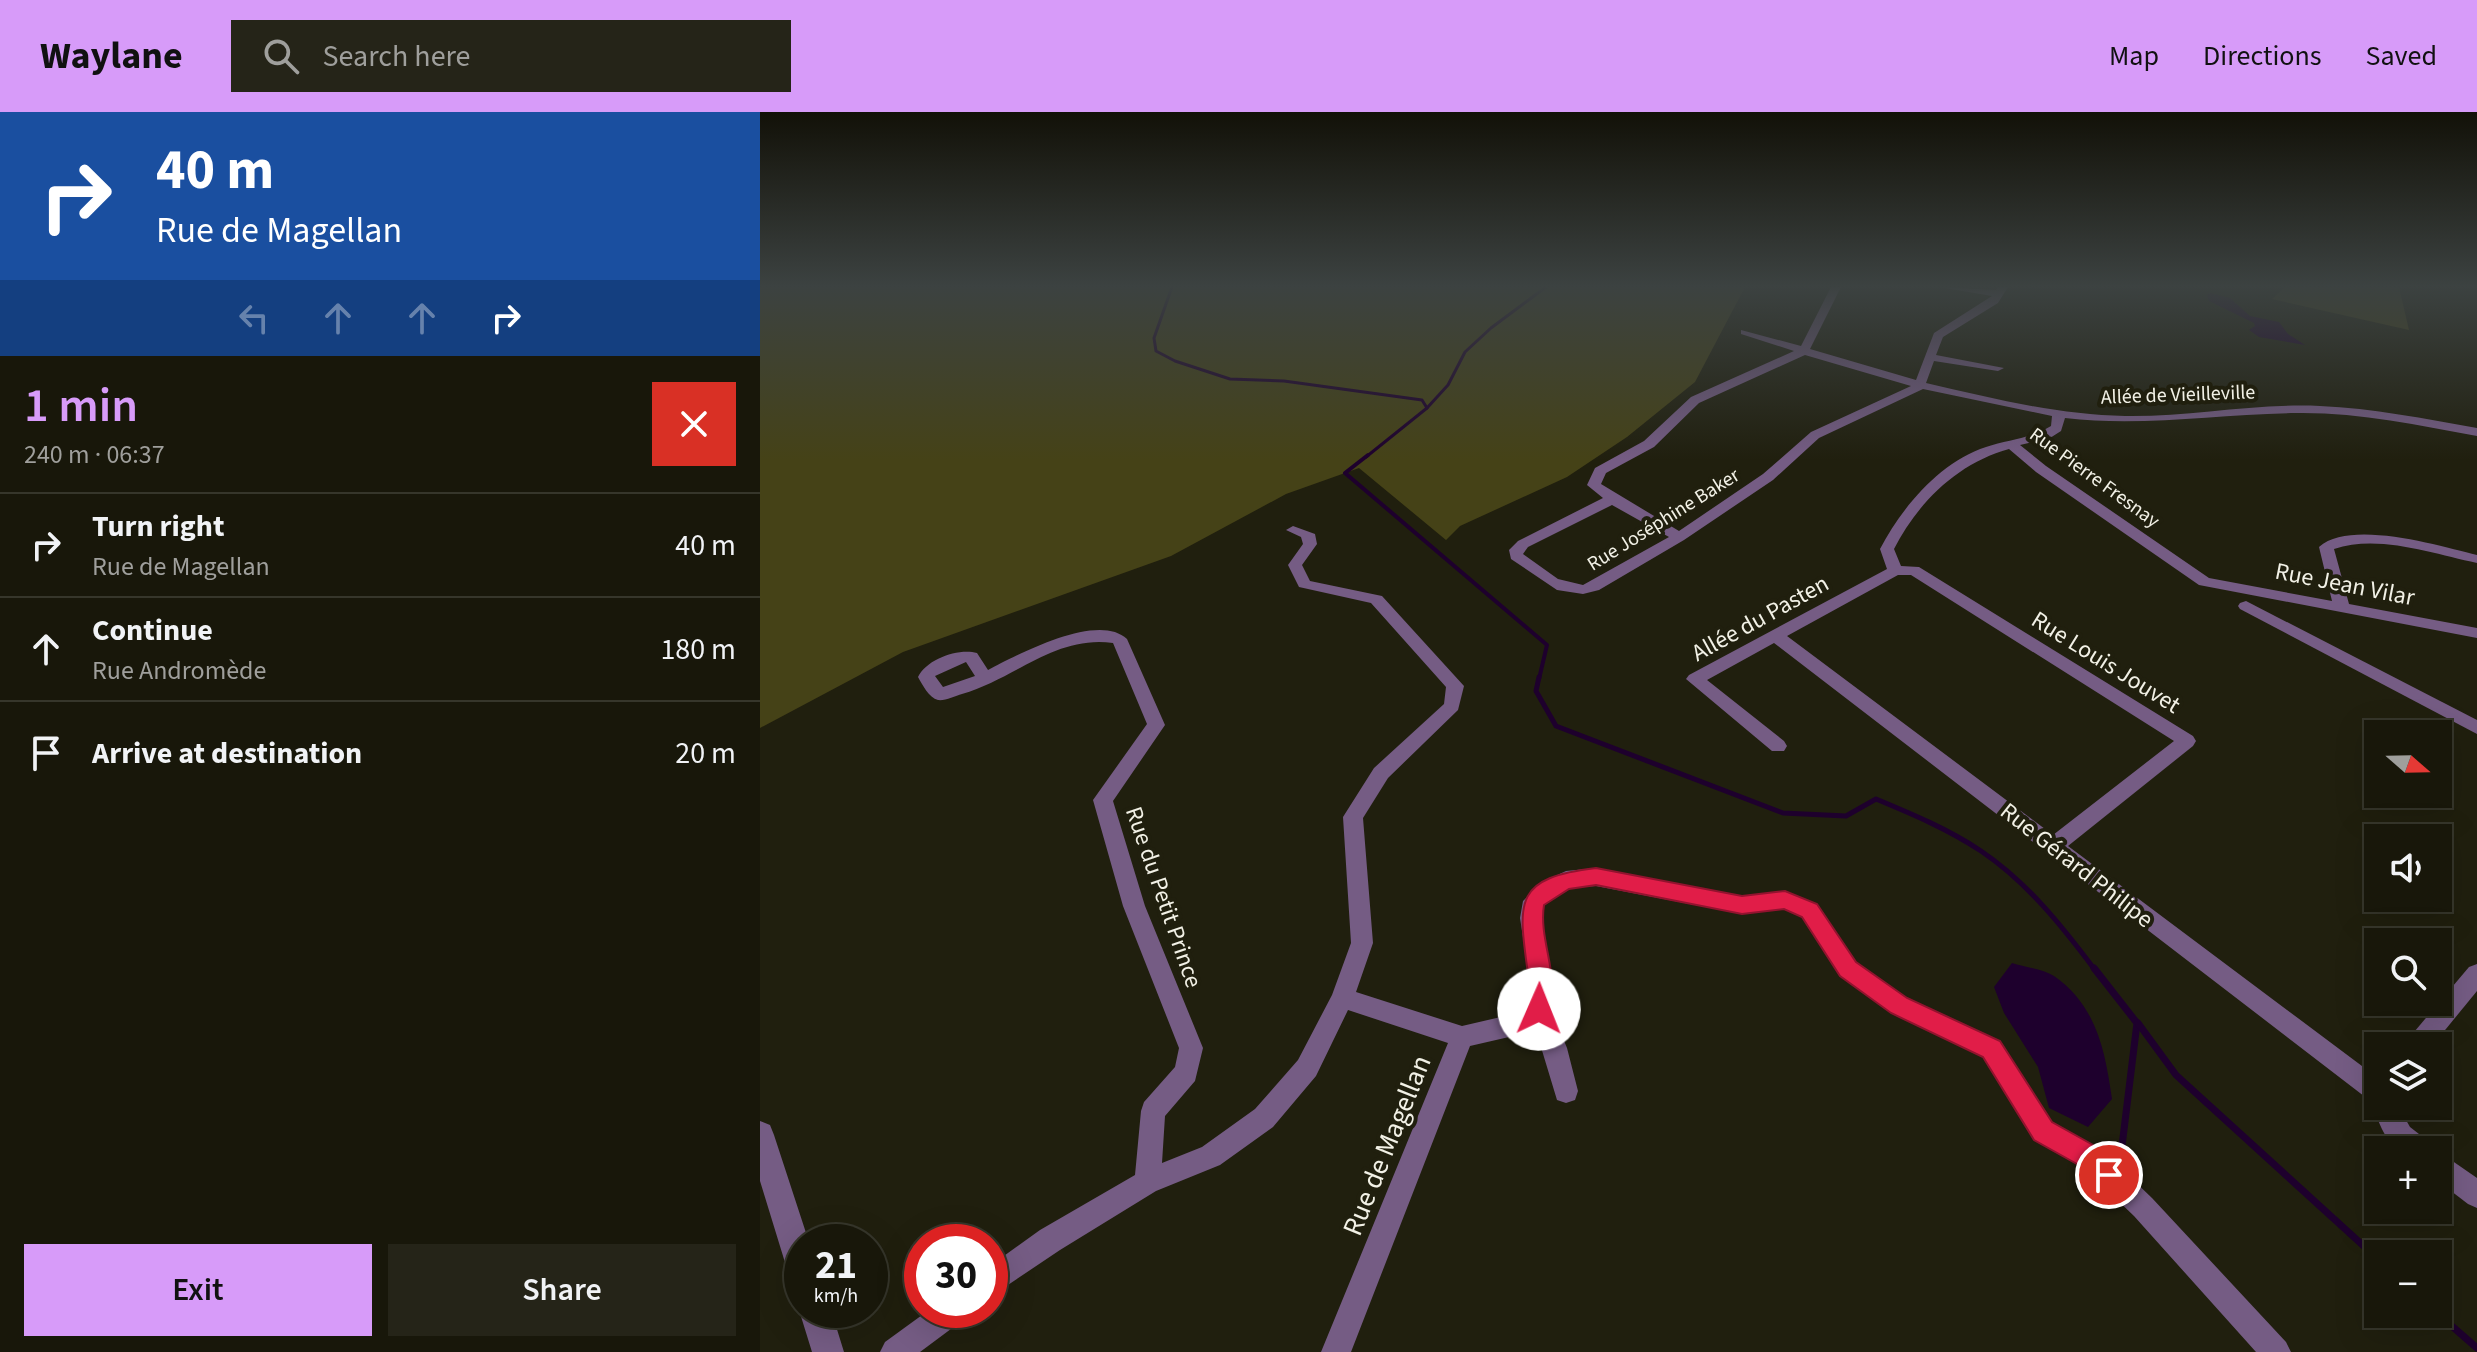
<!DOCTYPE html>
<meta charset="utf-8">
<style>
:root{--surface:#18170a;--page:#252418;--text:#f1f3f6;--muted:#9f9f9c;--line:#36362b;--accent:#d79bf9}
body{margin:0;font-family:"Source Sans 3",sans-serif;background:var(--page);color:var(--text);height:100vh;display:flex;flex-direction:column;font-size:30px;white-space:nowrap}
*{box-sizing:border-box;margin:0}
p{font-size:26px;color:var(--muted)}
.icon{flex:none;width:44px;height:44px;fill:none;stroke:currentColor;stroke-width:2;stroke-linecap:round;stroke-linejoin:round}
.map{position:relative;flex:1;overflow:hidden}
.panel{display:flex;flex-direction:column;background:var(--surface);width:760px}
.panel>*{flex:none}
.guide{background:#1a4fa0;color:#fff;overflow:hidden}
.needle{width:52px;rotate:110deg}
.fabs{position:absolute;left:1604px;top:608px;display:grid;gap:16px}
.fabs a{display:grid;place-items:center;width:88px;height:88px;border-radius:0px;background:var(--surface);box-shadow:0 8px 32px #0002,0 0 0 2px var(--line);font-size:40px}
.speed{position:absolute;left:24px;top:1112px;display:flex;gap:16px;font-size:40px;font-weight:700;text-align:center}
.speed>*{display:grid;place-content:center;width:104px;height:104px;border-radius:50%;background:var(--surface);box-shadow:0 8px 32px #0002,0 0 0 2px var(--line);line-height:1}
.speed small{font-size:20px;font-weight:400}
.speed .limit{border:12px solid #d22;background:#fff;color:#111}
.pin{position:absolute;display:grid;place-items:center;width:68px;height:68px;color:#fff;margin:-34px;border:4px solid #fff;border-radius:50%;box-shadow:0 2px 8px #0007}
.me{position:absolute;width:88px;margin:-44px;rotate:1deg;stroke-linejoin:round;filter:drop-shadow(0 0 6px #0008)}
.turn{display:flex;align-items:center;gap:28px;height:168px;padding:0 24px;font-size:36px}
.turn .icon{width:104px;height:104px;stroke-width:2.5}
.turn b{display:block;font-size:56px;line-height:68px}
.lanes{display:flex;align-items:center;height:76px;padding:0 24px;background:#0003;justify-content:center;gap:40px;direction:ltr}
.lanes .off{opacity:.35}
.round{display:grid;place-items:center;flex:none;width:84px;height:84px;border-radius:0px;background:var(--page)}
.headline{display:flex;align-items:center;justify-content:space-between;height:136px;padding:0 24px}
h1{font-size:48px;font-weight:600;line-height:60px;color:var(--accent)}
.primary-button{display:flex;gap:16px;margin-top:auto;padding:16px 24px}
.primary-button a{flex:1;height:92px;border-radius:0px;background:var(--accent);color:#111;font-size:32px;font-weight:600;line-height:92px;text-align:center}
.primary-button a+a{background:var(--page);color:var(--text)}
ul{padding:0;list-style:none}
li{display:flex;align-items:center;gap:24px;height:104px;padding:0 24px;border-top:2px solid var(--line)}
li div{flex:1}
li b{display:block;font-size:30px}
li em{font-style:normal}
header{display:flex;align-items:center;gap:48px;box-sizing:border-box;height:112px;padding:0 40px;background:var(--accent);color:#111}
header strong{font-size:38px}
nav{display:flex;gap:44px;margin-inline-start:auto;font-size:28px}
.search{width:560px;height:72px;background:var(--page);display:flex;align-items:center;gap:20px;box-sizing:border-box;padding:0 28px;border-radius:0px;color:var(--muted);font-size:30px}
main{display:flex;flex:1;min-height:0}
.map>svg:first-child{display:block}
.green{fill:#454217}
.water{fill:#1e002d}
.lines{fill:none;stroke-linecap:round;stroke-linejoin:round}
.stream-far3{stroke:#1e002d;stroke-width:3}
.stream-far2{stroke:#1e002d;stroke-width:4}
.stream-far1{stroke:#1e002d;stroke-width:5}
.stream{stroke:#1e002d;stroke-width:7}
.minor{fill:#755c84;fill-rule:evenodd}
.tertiary{fill:#755c84;fill-rule:evenodd}
.route{fill:#e11d48;stroke:#92132f;stroke-width:2}
.labels{text-anchor:middle;stroke-width:8;stroke-linejoin:round;paint-order:stroke}
.far-street-label{font-size:20px;fill:#f2f1e6;stroke:#201f0e}
.street-label{font-size:24px;fill:#f2f1e6;stroke:#201f0e}
.near-street-label{font-size:28px;fill:#f2f1e6;stroke:#201f0e}
</style>
<header>
<strong>Waylane</strong>
<div class="search"><svg class="icon" aria-label="search" viewBox="0 0 24 24"><circle cx="10" cy="10" r="6"/><path d="M15 15l6 6"/></svg>Search here</div>
<nav><a>Map</a><a>Directions</a><a>Saved</a></nav>
</header>
<main>
<section class="panel">
<div class="guide">
<div class="turn"><svg class="icon" aria-label="right" viewBox="0 0 24 24"><path d="M7 20v-9h11M14 6l5 5-5 5"/></svg><div><b>40 m</b>Rue de Magellan</div></div>
<div class="lanes"><svg class="icon off" aria-label="left" viewBox="0 0 24 24"><path d="M17 20v-9H6M10 6l-5 5 5 5"/></svg><svg class="icon off" aria-label="ahead" viewBox="0 0 24 24"><path d="M12 20V5M6 11l6-6 6 6"/></svg><svg class="icon off" aria-label="ahead" viewBox="0 0 24 24"><path d="M12 20V5M6 11l6-6 6 6"/></svg><svg class="icon" aria-label="right" viewBox="0 0 24 24"><path d="M7 20v-9h11M14 6l5 5-5 5"/></svg></div>
</div>
<div class="headline"><div><h1>1 min</h1><p>240 m · 06:37</p></div><a class="round" style="background:#d93025;color:#fff"><svg class="icon" aria-label="close" viewBox="0 0 24 24"><path d="M6 6l12 12M18 6L6 18"/></svg></a></div>
<ul>
<li><svg class="icon" aria-label="right" viewBox="0 0 24 24"><path d="M7 20v-9h11M14 6l5 5-5 5"/></svg><div><b>Turn right</b><p>Rue de Magellan</p></div><em>40 m</em></li>
<li><svg class="icon" aria-label="ahead" viewBox="0 0 24 24"><path d="M12 20V5M6 11l6-6 6 6"/></svg><div><b>Continue</b><p>Rue Andromède</p></div><em>180 m</em></li>
<li><svg class="icon" aria-label="arrive" viewBox="0 0 24 24"><path d="M6 21V4h12l-3 4 3 4H6"/></svg><div><b>Arrive at destination</b></div><em>20 m</em></li>
</ul>
<div class="primary-button"><a>Exit</a><a>Share</a></div>
</section>
<div class="map">
<svg width="1717" height="1240" viewBox="0 0 1717 1240">
<rect width="100%" height="100%" fill="#201f0e"/>
<!-- green -->
<g class="green">
<path d="M 0,175 L 985,175 L 935,270 L 867,325 L 807,365 L 700,414 L 686,428 L 599,356 L 526,382 L 411,444 L 143,540 L 0,616 Z"/>
<path d="M 1525,175 L 1639,175 L 1649,218 L 1512,187 Z"/>
</g>
<!-- water -->
<g class="water">
<path d="M 1450,181 L 1470,186 L 1490,204 L 1519,210 L 1528,222 L 1545,233 L 1499,225 L 1489,218 L 1495,214 L 1494,211 L 1449,189 L 1447,183 Z"/>
<path d="M 1252,851 C 1264,855 1283,857 1294,864 C 1337,894 1345,939 1352,987 L 1328,1015 L 1289,996 L 1278,955 L 1244,901 L 1234,875 Z"/>
</g>
<g class="lines">
<!-- stream-far3 -->
<g class="stream-far3">
<path d="M 412,175 L 394,226 L 396,239 L 415,249 L 470,267 L 524,269 L 662,288 L 667,296 L 606,345"/>
<path d="M 667,296 L 688,273 L 705,240 L 731,216 L 786,175"/>
</g>
<!-- stream-far2 -->
<path class="stream-far2" d="M 608,343 L 585,361 L 787,533 L 779,567"/>
<!-- stream-far1 -->
<path class="stream-far1" d="M 779,565 L 776,579 L 796,614 L 1023,701 L 1086,704 L 1116,687 C 1152,702 1188,717 1221,739 C 1267,770 1302,814 1335,858"/>
<!-- stream -->
<g class="stream">
<path d="M 1334,856 L 1377,911 L 1362,1034"/>
<path d="M 1378,911 L 1416,963 L 1618,1147"/>
<path d="M 1678,1202 L 1717,1236"/>
</g>
<!-- minor -->
<g class="minor">
<path d="M 1071,175 L 1081,175 L 1050,237 L 1156,268 L 1174,221 L 1232,184 L 1179,175 L 1236,178 L 1238,175 L 1248,175 L 1238,191 L 1183,225 L 1176,243 L 1244,256 L 1238,259 L 1174,249 L 1166,271 C 1231,286 1298,303 1365,304 C 1430,305 1495,291 1560,294 C 1613,296 1665,307 1717,316 L 1717,324 C 1657,313 1597,300 1536,301 C 1458,302 1383,315 1305,306 L 1301,319 L 1290,326 L 1260,333 L 1286,354 L 1449,466 L 1572,489 L 1559,435 C 1591,407 1679,434 1717,443 L 1717,451 C 1673,442 1619,422 1574,437 L 1589,492 L 1717,516 L 1717,526 L 1439,473 L 1276,360 L 1249,337 C 1198,351 1158,390 1134,437 L 1141,454 L 1159,455 L 1433,624 L 1436,629 L 1433,634 L 1308,734 L 1618,966 L 1618,994 L 1638,994 L 1650,1015 L 1668,1029 L 1672,1038 C 1662,1038 1647,1041 1638,1038 C 1628,1034 1613,1000 1613,991 L 1014,531 L 947,568 L 1024,629 L 1027,634 L 1024,639 L 1012,639 L 926,567 L 929,563 L 1127,457 L 1120,437 C 1142,395 1180,350 1226,335 C 1247,328 1272,326 1291,314 L 1292,304 L 1163,277 L 1059,326 L 1013,368 L 924,428 L 839,478 L 823,482 L 797,478 L 751,447 L 749,438 L 758,429 L 843,386 L 827,373 L 835,356 L 884,329 L 931,285 L 1034,239 L 981,222 L 981,218 L 1041,234 ZM 1045,243 L 1151,274 L 1051,320 L 1003,362 L 919,419 L 841,372 L 846,361 L 894,335 L 939,291 ZM 852,393 L 909,425 L 823,473 L 798,467 L 763,442 L 768,435 ZM 1138,463 L 1151,463 L 1414,629 L 1293,723 L 1027,524 Z"/>
<path d="M 533,414 L 555,422 L 557,432 L 542,453 L 550,469 L 622,484 L 704,574 L 698,598 L 628,666 L 603,706 L 613,831 L 596,880 L 702,914 L 745,904 L 768,891 L 771,876 L 760,806 L 763,789 L 782,770 L 806,759 L 836,756 L 982,784 L 1025,779 L 1058,793 L 1096,850 L 1147,886 L 1239,929 L 1292,1010 L 1342,1038 L 1392,1086 L 1526,1230 L 1531,1240 L 1496,1240 L 1374,1104 L 1324,1056 L 1274,1028 L 1223,945 L 1131,900 L 1080,864 L 1042,805 L 1024,797 L 982,802 L 836,774 L 809,776 L 784,793 L 782,806 L 793,876 L 791,897 L 807,936 L 818,979 L 815,988 L 806,991 L 797,988 L 774,912 L 749,925 L 710,934 L 591,1240 L 561,1240 L 688,931 L 588,898 L 556,964 L 513,1015 L 460,1053 L 396,1079 L 300,1138 L 230,1185 L 230,1154 L 280,1118 L 375,1063 L 381,999 L 384,990 L 415,955 L 419,936 L 363,794 L 333,688 L 387,612 L 353,531 C 295,523 255,567 202,582 C 195,584 185,589 178,588 C 169,586 162,572 158,565 C 167,547 198,536 217,541 L 228,558 C 257,543 338,499 367,527 L 405,613 L 353,689 L 385,794 L 443,936 L 435,969 L 405,1004 L 402,1051 L 442,1035 L 495,997 L 538,948 L 572,883 L 591,831 L 583,705 L 614,656 L 684,592 L 686,575 L 611,491 L 539,475 L 528,453 L 543,432 L 541,425 L 526,418 ZM 206,550 L 215,564 L 183,575 L 175,564 Z"/>
<path d="M 1486,489 L 1717,608 L 1717,622 L 1480,497 L 1478,494 L 1480,491 Z"/>
<path d="M 1717,852 L 1717,879 L 1672,934 L 1645,934 L 1649,926 L 1709,855 Z"/>
<path d="M 1678,1039 L 1717,1066 L 1717,1096 L 1708,1092 L 1678,1069 Z"/>
<path d="M 169,1198 L 207,1198 L 203,1208 L 160,1240 L 120,1240 L 125,1230 Z"/>
</g>
<!-- tertiary -->
<g class="tertiary">
<path d="M 0,1009 L 10,1013 L 14,1023 L 49,1130 L 42,1130 L 42,1172 L 31,1168 L 27,1157 L 0,1069 Z"/>
<path d="M 42,1191 L 42,1198 L 71,1198 L 84,1240 L 52,1240 L 39,1198 Z"/>
</g>
</g>
<!-- sky -->
<linearGradient id="sky" x2="0" y2="1"><stop stop-color="#121108"/><stop offset="0.5" stop-color="#3c4241"/><stop offset="1" stop-color="#3c4241" stop-opacity="0"/></linearGradient>
<rect width="1717" height="348" fill="url(#sky)"/>
<!-- route -->
<path class="route" d="M 836,756 L 982,784 L 1025,779 L 1057,792 L 1096,850 L 1147,886 L 1240,929 L 1292,1010 L 1342,1038 L 1359,1054 L 1363,1063 L 1359,1072 L 1349,1076 L 1340,1072 L 1324,1056 L 1274,1028 L 1223,945 L 1131,901 L 1080,864 L 1042,805 L 1024,797 L 982,802 L 836,773 L 809,777 L 784,793 C 778,830 803,868 787,904 L 779,908 L 770,904 C 765,892 770,876 768,862 C 758,789 753,766 836,756 Z"/>
<g class="labels">
<!-- far-street labels -->
<g class="far-street-label">
<text transform="translate(1418 282) rotate(-2)" y="7">Allée de Vieilleville</text>
<text transform="translate(1335 365) rotate(36)" y="7">Rue Pierre Fresnay</text>
<text transform="translate(903 407) rotate(-32)" y="7">Rue Joséphine Baker</text>
</g>
<!-- street labels -->
<g class="street-label">
<text transform="translate(1585 472) rotate(11)" y="8">Rue Jean Vilar</text>
<text transform="translate(1000 506) rotate(-29)" y="8">Allée du Pasten</text>
<text transform="translate(1346 550) rotate(32)" y="8">Rue Louis Jouvet</text>
<text transform="translate(1317 753) rotate(38)" y="8">Rue Gérard Philipe</text>
<text transform="translate(404 785) rotate(71)" y="8">Rue du Petit Prince</text>
</g>
<!-- near-street labels -->
<g class="near-street-label">
<text transform="translate(626 1033) rotate(-68)" y="10">Rue de Magellan</text>
</g>
</g>
</svg>
<div class="fabs">
<a><svg class="needle" viewBox="-14 -14 28 28"><path d="M0-13l5 13h-10z" fill="#e53935"/><path d="M0 13l5-13h-10z" fill="#9f9f9c"/></svg></a>
<a><svg class="icon" aria-label="sound" viewBox="0 0 24 24"><path d="M4 9h4l5-4v14l-5-4H4zM17 9q2 3 0 6"/></svg></a>
<a><svg class="icon" aria-label="search" viewBox="0 0 24 24"><circle cx="10" cy="10" r="6"/><path d="M15 15l6 6"/></svg></a>
<a><svg class="icon" aria-label="layers" viewBox="0 0 24 24"><path d="M12 4l9 5-9 5-9-5zM3 14l9 5 9-5"/></svg></a>
<a>+</a>
<a>−</a>
</div>
<div class="speed"><div>21<small>km/h</small></div><div class="limit">30</div></div>
<div class="pin" style="left:1349px;top:1063px;background:#d93025"><svg class="icon" aria-label="arrive" viewBox="0 0 24 24"><path d="M6 21V4h12l-3 4 3 4H6"/></svg></div>
<svg class="me" style="left:779px;top:897px" viewBox="-20 -20 40 40"><circle r="19" fill="#fff"/><path d="M0-13L10 11 0 6-10 11z" fill="#e11d48"/></svg>
</div>
</main>
